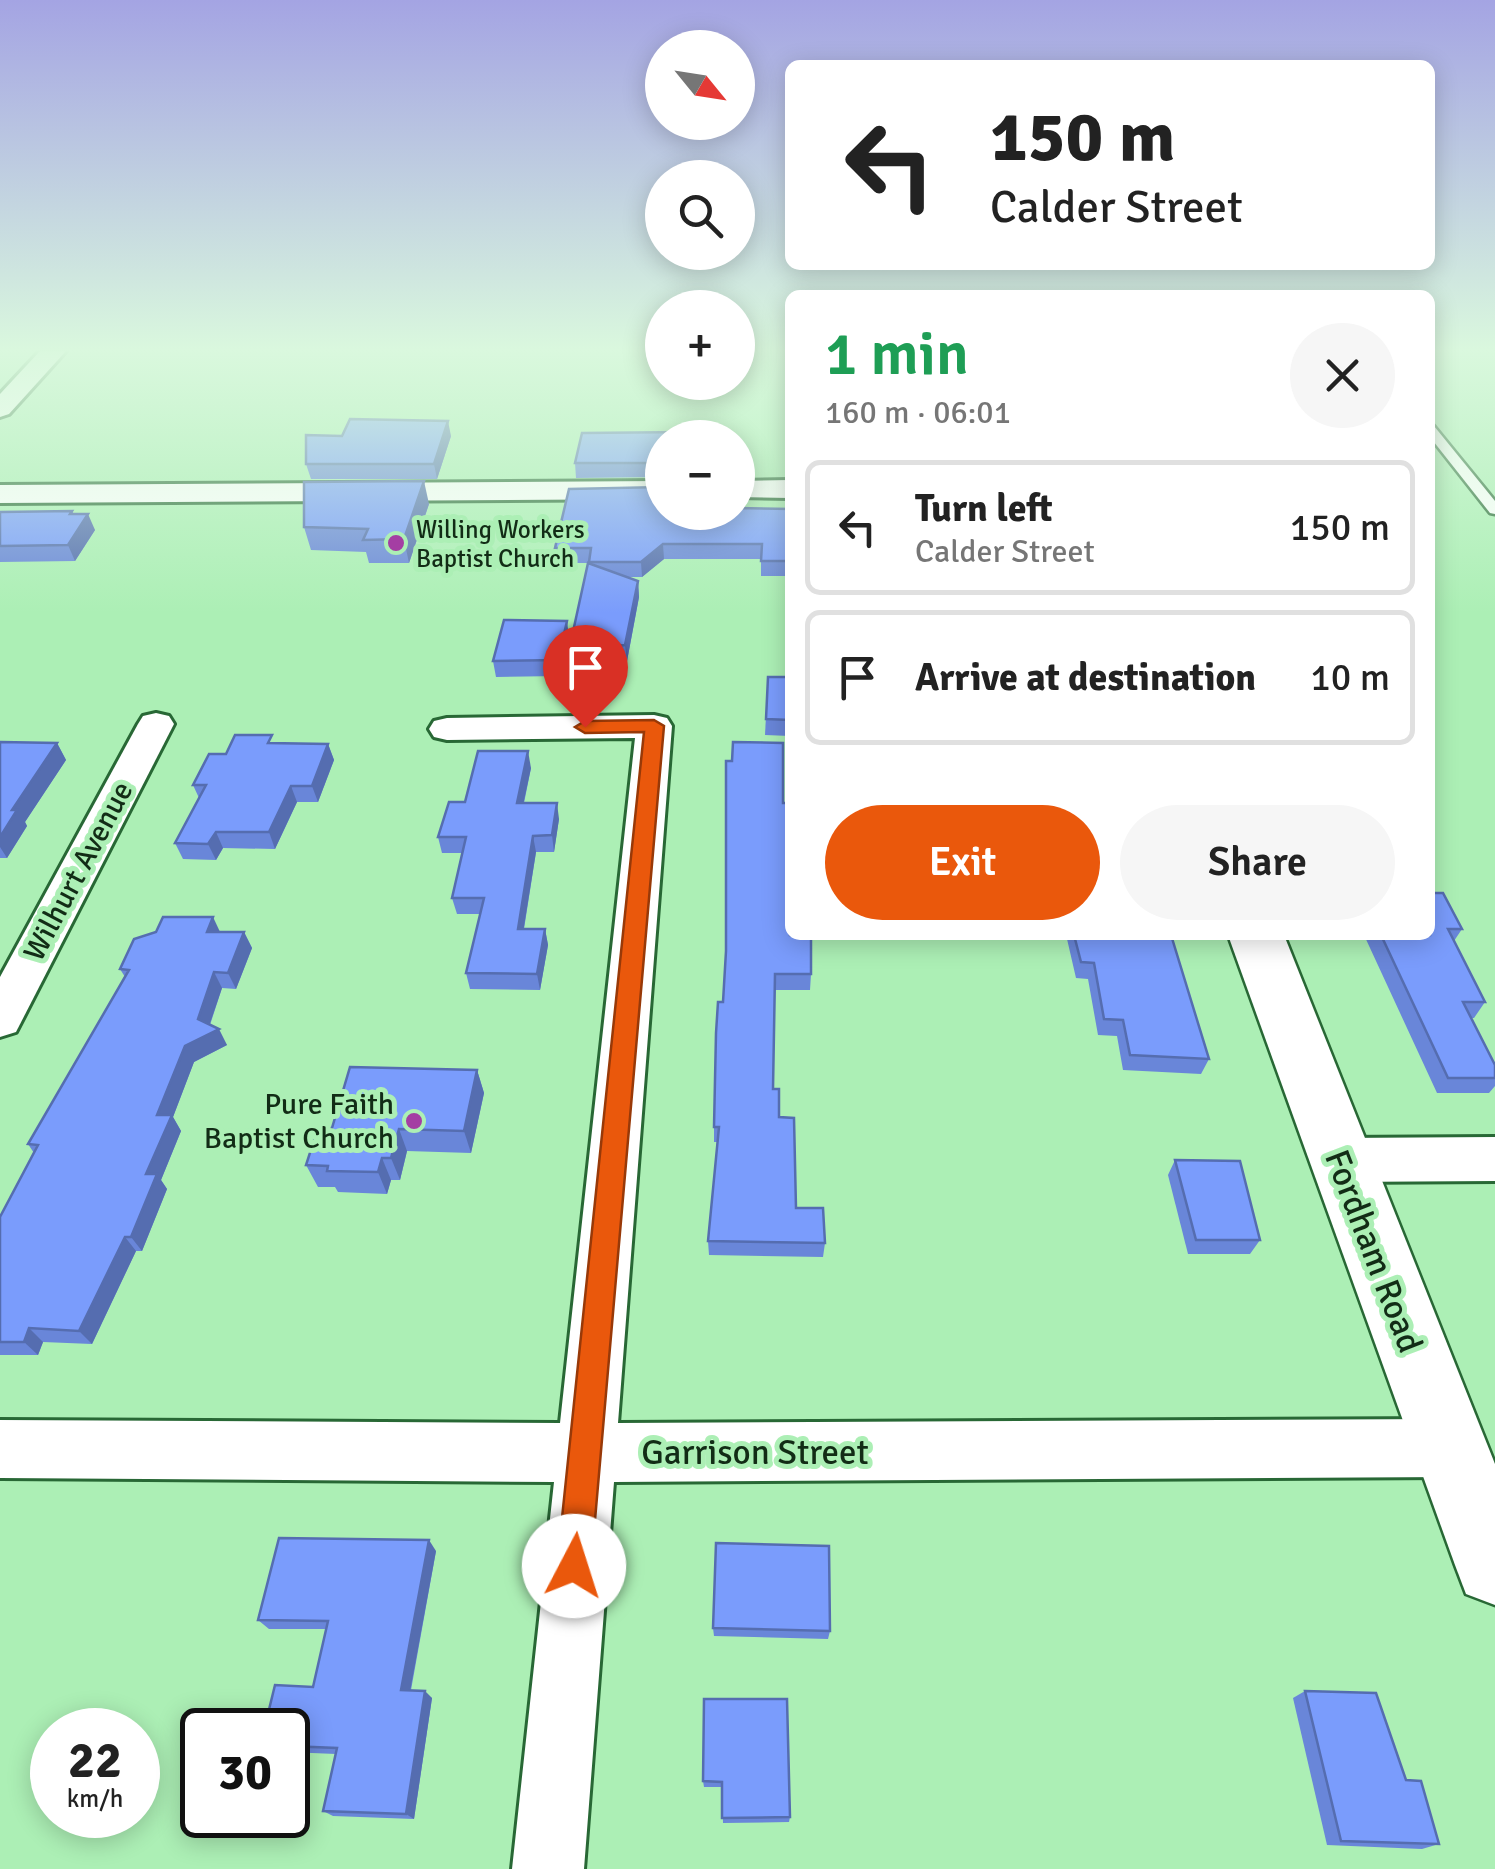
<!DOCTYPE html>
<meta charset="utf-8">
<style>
:root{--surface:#fff;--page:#f6f6f6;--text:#222;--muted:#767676;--line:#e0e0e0;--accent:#ea580c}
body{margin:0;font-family:Signika,sans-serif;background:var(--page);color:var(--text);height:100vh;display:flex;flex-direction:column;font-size:38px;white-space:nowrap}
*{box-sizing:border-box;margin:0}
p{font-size:32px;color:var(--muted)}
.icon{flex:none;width:55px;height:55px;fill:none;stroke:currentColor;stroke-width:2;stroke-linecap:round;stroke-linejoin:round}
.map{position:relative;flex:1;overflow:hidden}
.sheet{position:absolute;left:785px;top:290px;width:650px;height:650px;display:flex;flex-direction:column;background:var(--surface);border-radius:15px;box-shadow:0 5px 25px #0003}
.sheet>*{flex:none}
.top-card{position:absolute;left:785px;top:60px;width:650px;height:210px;border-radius:15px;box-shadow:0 5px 25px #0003;background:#fff;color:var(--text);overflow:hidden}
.needle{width:65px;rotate:120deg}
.controls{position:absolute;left:645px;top:30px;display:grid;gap:20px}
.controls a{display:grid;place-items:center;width:110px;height:110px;border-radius:50%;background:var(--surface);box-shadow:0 5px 25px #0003;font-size:50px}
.speed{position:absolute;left:30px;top:1708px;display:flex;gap:20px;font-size:50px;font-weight:700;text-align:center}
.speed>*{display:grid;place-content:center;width:130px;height:130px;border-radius:50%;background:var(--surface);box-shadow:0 5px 25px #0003;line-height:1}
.speed small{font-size:25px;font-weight:400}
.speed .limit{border:5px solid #111;border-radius:15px;background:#fff;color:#111}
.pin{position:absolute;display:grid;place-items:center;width:85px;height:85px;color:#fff;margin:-102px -42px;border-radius:50% 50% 50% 0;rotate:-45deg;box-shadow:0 0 10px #0007}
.pin .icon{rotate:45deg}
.me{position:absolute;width:110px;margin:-55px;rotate:5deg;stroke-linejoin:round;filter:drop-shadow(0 0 8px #0008)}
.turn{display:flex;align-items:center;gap:35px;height:210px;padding:0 40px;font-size:45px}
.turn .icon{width:130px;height:130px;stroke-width:2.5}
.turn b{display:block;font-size:70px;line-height:85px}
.round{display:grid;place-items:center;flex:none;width:105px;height:105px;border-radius:52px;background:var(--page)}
.head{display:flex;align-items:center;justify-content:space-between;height:170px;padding:0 40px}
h1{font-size:60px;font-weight:600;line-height:75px;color:#1e9e55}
.primary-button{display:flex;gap:20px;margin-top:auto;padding:20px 40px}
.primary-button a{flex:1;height:115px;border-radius:60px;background:var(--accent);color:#fff;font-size:40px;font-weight:600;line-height:115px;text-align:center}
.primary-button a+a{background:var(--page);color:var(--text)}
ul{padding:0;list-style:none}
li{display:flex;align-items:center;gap:30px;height:135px;margin:0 20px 15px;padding:0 20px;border:5px solid var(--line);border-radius:15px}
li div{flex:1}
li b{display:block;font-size:38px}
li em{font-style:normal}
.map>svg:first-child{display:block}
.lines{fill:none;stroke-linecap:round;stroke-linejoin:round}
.lane-casing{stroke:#286835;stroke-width:5}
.street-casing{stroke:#286835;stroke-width:6}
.secondary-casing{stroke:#286835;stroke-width:5}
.lane{fill:#fff;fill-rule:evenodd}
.street{fill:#fff;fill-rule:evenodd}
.secondary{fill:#fff;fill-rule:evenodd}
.wall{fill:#6986d9}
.shaded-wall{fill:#556db0}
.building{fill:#7a9cfc;stroke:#556db0;stroke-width:2.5}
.route{fill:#ea580c;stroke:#983908;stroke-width:2.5}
.poi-dot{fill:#a43ea3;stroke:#acefb5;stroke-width:4}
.labels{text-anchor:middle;stroke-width:10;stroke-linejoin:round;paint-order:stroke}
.far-poi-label{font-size:25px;fill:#122c16;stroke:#acefb5;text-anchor:start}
.street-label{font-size:30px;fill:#122c16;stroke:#acefb5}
.poi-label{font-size:30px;fill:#122c16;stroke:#acefb5;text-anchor:end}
.near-street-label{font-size:35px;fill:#122c16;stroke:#acefb5}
</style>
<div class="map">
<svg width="1495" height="1869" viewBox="0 0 1495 1869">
<rect width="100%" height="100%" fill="#acefb5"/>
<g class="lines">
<defs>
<path id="lane" d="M 1430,425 L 1434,426 L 1495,501 L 1495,514 L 1490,513 L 1430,437 Z"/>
<g id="street">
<path d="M 40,351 L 66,351 L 9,414 L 0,417 L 0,394 Z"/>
<path d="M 790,480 L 790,498 L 738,497 L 738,481 Z"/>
<path d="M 662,481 L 662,499 L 0,503 L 0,485 Z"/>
<path d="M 156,713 L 169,716 L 174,724 L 16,1032 L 0,1037 L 0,977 L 138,724 L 143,716 Z"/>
<path d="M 654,715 L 667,718 L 672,726 L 618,1423 L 1450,1419 L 1471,1427 L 1479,1448 L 1471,1469 L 1450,1477 L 614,1482 L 584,1869 L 512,1869 L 554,1482 L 0,1478 L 0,1420 L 560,1423 L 635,738 L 447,740 L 434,737 L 429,729 L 434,721 L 447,718 Z"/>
<path d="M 1495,1137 L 1495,1181 L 1339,1182 L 1321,1175 L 1314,1160 L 1321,1145 L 1339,1138 Z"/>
</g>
<path id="secondary" d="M 1228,935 L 1284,935 L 1495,1464 L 1495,1605 L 1466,1594 L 1455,1565 Z"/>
</defs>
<!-- lane casing -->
<use href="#lane" class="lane-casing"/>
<!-- street casing -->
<use href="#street" class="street-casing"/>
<!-- secondary casing -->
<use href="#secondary" class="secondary-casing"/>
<!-- lane -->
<use href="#lane" class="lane"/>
<!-- street -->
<use href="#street" class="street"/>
<!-- secondary -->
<use href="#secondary" class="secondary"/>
</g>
<!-- wall -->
<g class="wall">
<path d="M 342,436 L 451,436 L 437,479 L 311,479 L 306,464 Z"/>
<path d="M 662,438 L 662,480 L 662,477 L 576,478 L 575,463 Z"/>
<path d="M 429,504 L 409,563 L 369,563 L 366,552 L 311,550 L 304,527 Z"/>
<path d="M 790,509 L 790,576 L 761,576 L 761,559 L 664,559 L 642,577 L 626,577 L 638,581 L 639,597 L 627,661 L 571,666 L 569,650 L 589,563 L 557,563 L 555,548 L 662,512 Z"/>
<path d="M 72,511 L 74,514 L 95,530 L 75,561 L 0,562 L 0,512 Z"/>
<path d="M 569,637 L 560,676 L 496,677 L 493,661 Z"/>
<path d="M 768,677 L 790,677 L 790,736 L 765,735 Z"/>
<path d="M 0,742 L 57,743 L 66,760 L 25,822 L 27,826 L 7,858 L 0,858 Z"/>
<path d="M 275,743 L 328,744 L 334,760 L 318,802 L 297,802 L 275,849 L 223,848 L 216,860 L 183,859 L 175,843 L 199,798 L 193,785 L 226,754 Z"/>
<path d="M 531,768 L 524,803 L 559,819 L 554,852 L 536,852 L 524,929 L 545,929 L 548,945 L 540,990 L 470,989 L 466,973 L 480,914 L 457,914 L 452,898 L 463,853 L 442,853 L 438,837 L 465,802 Z"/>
<path d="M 783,803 L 790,803 L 790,858 L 788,858 L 790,935 L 811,974 L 810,990 L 775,990 L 773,1089 L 796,1208 L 825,1243 L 823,1257 L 709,1255 L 708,1241 L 717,1142 L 714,1142 L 714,1127 L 723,1002 Z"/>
<path d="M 1430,893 L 1462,929 L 1454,941 L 1485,1002 L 1474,1018 L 1471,1018 L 1495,1065 L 1495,1086 L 1489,1093 L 1437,1093 L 1364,935 L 1430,935 Z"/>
<path d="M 220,932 L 244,932 L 252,948 L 236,989 L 222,988 L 210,1025 L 227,1045 L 194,1062 L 173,1117 L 181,1131 L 161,1180 L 167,1189 L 142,1251 L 136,1251 L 92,1344 L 43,1342 L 38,1355 L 0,1355 L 0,1217 L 34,1153 L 28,1144 L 125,977 L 120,969 Z"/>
<path d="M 1068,935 L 1171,935 L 1209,1059 L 1201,1074 L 1123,1070 L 1117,1036 L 1098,1035 L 1088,979 L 1076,978 L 1067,939 Z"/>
<path d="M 477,1070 L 484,1093 L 471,1153 L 407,1151 L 400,1180 L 391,1180 L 387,1194 L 338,1192 L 335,1187 L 318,1187 L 306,1165 L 332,1128 Z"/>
<path d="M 1175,1160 L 1260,1240 L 1250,1254 L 1188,1254 L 1168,1175 Z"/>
<path d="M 436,1551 L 411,1690 L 432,1698 L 414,1819 L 333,1816 L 323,1811 L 336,1754 L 288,1752 L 288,1730 L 313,1687 L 326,1629 L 269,1629 L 258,1620 Z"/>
<path d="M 713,1628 L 830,1631 L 828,1639 L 714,1636 Z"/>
<path d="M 1305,1691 L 1406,1780 L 1439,1844 L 1422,1849 L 1327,1845 L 1293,1698 Z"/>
<path d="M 704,1699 L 790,1817 L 789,1822 L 723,1823 L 722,1787 L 704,1787 L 703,1781 Z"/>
</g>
<!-- shaded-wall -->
<g class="shaded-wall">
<path d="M 448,421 L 451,436 L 437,479 L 434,464 Z"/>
<path d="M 424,481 L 429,504 L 409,563 L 404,539 Z"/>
<path d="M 88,514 L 95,530 L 75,561 L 68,545 Z"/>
<path d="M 663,544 L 664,559 L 642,577 L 641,562 Z"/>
<path d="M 638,581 L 639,597 L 627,661 L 625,645 Z"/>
<path d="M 567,621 L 569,637 L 560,676 L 558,660 Z"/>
<path d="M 57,743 L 66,760 L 25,822 L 27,826 L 7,858 L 0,847 L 0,837 L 12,810 Z"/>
<path d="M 328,744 L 334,760 L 318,802 L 312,786 Z"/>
<path d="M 528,751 L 531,768 L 520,819 L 517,803 Z"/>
<path d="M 291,786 L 297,802 L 275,849 L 269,832 Z"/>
<path d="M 557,803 L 559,819 L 554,852 L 552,835 Z"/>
<path d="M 216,832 L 223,848 L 216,860 L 208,844 Z"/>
<path d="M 533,836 L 536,852 L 521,945 L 518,929 Z"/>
<path d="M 213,917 L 221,934 L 207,932 Z"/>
<path d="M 545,929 L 548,945 L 540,990 L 537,974 Z"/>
<path d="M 244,932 L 252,948 L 236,989 L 228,973 Z"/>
<path d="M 214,972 L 222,988 L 206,1035 L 198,1019 Z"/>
<path d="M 219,1029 L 227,1045 L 194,1062 L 173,1117 L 181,1131 L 161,1180 L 167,1189 L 142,1251 L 131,1237 L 146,1174 L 157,1115 L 185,1046 Z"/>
<path d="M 477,1070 L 484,1093 L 471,1153 L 464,1131 Z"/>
<path d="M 399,1129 L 407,1151 L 400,1180 L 391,1158 Z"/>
<path d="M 382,1158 L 391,1180 L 387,1194 L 378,1172 Z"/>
<path d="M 125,1237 L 136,1251 L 92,1344 L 79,1331 Z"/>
<path d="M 29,1328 L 43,1342 L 38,1355 L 24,1342 Z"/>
<path d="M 429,1540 L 436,1551 L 409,1697 L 401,1690 Z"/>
<path d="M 425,1691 L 432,1698 L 414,1819 L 406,1814 Z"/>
</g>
<!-- building -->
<g class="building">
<path d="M 350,419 L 448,421 L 434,464 L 306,464 L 306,435 L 342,436 Z"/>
<path d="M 687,432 L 686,438 L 662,438 L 662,470 L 661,463 L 575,463 L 582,433 Z"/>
<path d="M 424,481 L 404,539 L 363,540 L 368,529 L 304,527 L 304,482 Z"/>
<path d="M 662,487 L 662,512 L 738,512 L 738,508 L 790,509 L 790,561 L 761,561 L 762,544 L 663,544 L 641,562 L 589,562 L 591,548 L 555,548 L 569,489 Z"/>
<path d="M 72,511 L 70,514 L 88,514 L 68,545 L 0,546 L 0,512 Z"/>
<path d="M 588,563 L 638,581 L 625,645 L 569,650 Z"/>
<path d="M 504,620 L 567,621 L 558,660 L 493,661 Z"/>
<path d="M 768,677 L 790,677 L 790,720 L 766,719 Z"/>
<path d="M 235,735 L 272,735 L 268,743 L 328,744 L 312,786 L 291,786 L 269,832 L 216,832 L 208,844 L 175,843 L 206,785 L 193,785 L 209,754 L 226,754 Z"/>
<path d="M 0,742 L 57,743 L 12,810 L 17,810 L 0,837 Z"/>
<path d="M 733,742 L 783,743 L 783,803 L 790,803 L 790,842 L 788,842 L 790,935 L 811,935 L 811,974 L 775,974 L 773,1089 L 779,1089 L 779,1117 L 794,1118 L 796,1208 L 823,1208 L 825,1243 L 708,1241 L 719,1127 L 714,1127 L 716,1033 L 718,1002 L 723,1002 L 726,951 L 726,761 L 732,761 Z"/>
<path d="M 478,751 L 528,751 L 517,803 L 557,803 L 552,835 L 533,836 L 518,929 L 545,929 L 537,974 L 466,973 L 484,898 L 452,898 L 466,837 L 438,837 L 449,802 L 465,802 Z"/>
<path d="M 1430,893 L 1443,893 L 1462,929 L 1448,929 L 1485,1002 L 1463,1002 L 1495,1065 L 1495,1078 L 1448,1078 L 1381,935 L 1430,935 Z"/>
<path d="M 163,917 L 213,917 L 207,932 L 244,932 L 228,973 L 214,972 L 198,1019 L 219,1029 L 185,1046 L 157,1115 L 172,1115 L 146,1174 L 157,1174 L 131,1237 L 125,1237 L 79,1331 L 29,1328 L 24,1342 L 0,1342 L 0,1217 L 38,1145 L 28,1144 L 129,970 L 120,969 L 134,939 L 156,932 Z"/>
<path d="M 1074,935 L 1171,935 L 1209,1059 L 1130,1055 L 1123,1020 L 1104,1019 L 1094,963 L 1081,962 Z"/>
<path d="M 350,1067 L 477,1070 L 464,1131 L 399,1129 L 391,1158 L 382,1158 L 378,1172 L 327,1171 L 328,1166 L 306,1165 L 318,1128 L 332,1128 Z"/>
<path d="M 1175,1160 L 1240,1161 L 1260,1240 L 1196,1240 Z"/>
<path d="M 279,1538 L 429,1540 L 401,1690 L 425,1691 L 406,1814 L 323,1811 L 337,1748 L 288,1746 L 288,1730 L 264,1730 L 275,1685 L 313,1687 L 328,1621 L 258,1620 Z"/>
<path d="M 716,1543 L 829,1546 L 830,1631 L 713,1628 Z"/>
<path d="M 1305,1691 L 1376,1693 L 1406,1780 L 1421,1781 L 1439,1844 L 1341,1841 Z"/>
<path d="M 704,1699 L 787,1699 L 790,1817 L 722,1818 L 722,1782 L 703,1781 Z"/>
</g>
<!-- sky -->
<linearGradient id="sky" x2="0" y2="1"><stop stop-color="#a4a4e3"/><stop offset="0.57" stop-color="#daf8de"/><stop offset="1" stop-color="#daf8de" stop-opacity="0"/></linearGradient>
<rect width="1495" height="613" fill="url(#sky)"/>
<!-- route -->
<path class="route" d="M 654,720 L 664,726 L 591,1566 L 586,1578 L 574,1583 L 562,1578 L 557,1566 L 644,732 L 585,733 L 575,727 L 585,721 Z"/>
<!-- markers -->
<g class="poi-dot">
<circle cx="396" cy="543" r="10"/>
<circle cx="414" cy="1121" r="10"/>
</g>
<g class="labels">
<!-- far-poi labels -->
<g class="far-poi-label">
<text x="416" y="538">Willing Workers<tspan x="416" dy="29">Baptist Church</tspan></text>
</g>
<!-- street labels -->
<g class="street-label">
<text transform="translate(78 871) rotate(-62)" y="10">Wilhurt Avenue</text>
</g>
<!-- poi labels -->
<g class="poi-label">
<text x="394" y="1114">Pure Faith<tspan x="394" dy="34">Baptist Church</tspan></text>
</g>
<!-- near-street labels -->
<g class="near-street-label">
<text transform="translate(1374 1251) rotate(69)" y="12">Fordham Road</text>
<text x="755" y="1464">Garrison Street</text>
</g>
</g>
</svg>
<div class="controls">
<a><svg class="needle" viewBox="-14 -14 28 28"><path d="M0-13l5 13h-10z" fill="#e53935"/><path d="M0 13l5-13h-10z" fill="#767676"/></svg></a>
<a><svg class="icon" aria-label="search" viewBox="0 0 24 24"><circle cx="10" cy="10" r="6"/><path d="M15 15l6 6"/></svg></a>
<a>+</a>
<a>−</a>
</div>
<div class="speed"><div>22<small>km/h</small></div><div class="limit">30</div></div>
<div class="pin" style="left:585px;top:727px;background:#d93025"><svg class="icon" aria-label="arrive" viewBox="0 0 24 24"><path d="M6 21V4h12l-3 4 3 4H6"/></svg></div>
<svg class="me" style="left:574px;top:1566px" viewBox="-20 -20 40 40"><circle r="19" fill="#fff"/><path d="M0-13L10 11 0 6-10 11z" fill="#ea580c"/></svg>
<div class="top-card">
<div class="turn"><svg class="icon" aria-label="left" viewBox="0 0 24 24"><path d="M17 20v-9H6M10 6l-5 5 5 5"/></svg><div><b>150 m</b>Calder Street</div></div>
</div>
<section class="sheet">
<div class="head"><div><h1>1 min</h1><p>160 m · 06:01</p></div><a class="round"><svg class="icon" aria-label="close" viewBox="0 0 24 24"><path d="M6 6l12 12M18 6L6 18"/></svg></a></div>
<ul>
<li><svg class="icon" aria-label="left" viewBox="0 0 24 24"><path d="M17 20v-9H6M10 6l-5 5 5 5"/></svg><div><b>Turn left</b><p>Calder Street</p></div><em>150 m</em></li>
<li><svg class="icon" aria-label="arrive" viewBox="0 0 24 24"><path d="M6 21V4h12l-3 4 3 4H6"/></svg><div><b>Arrive at destination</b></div><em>10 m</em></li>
</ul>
<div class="primary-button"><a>Exit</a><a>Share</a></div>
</section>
</div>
